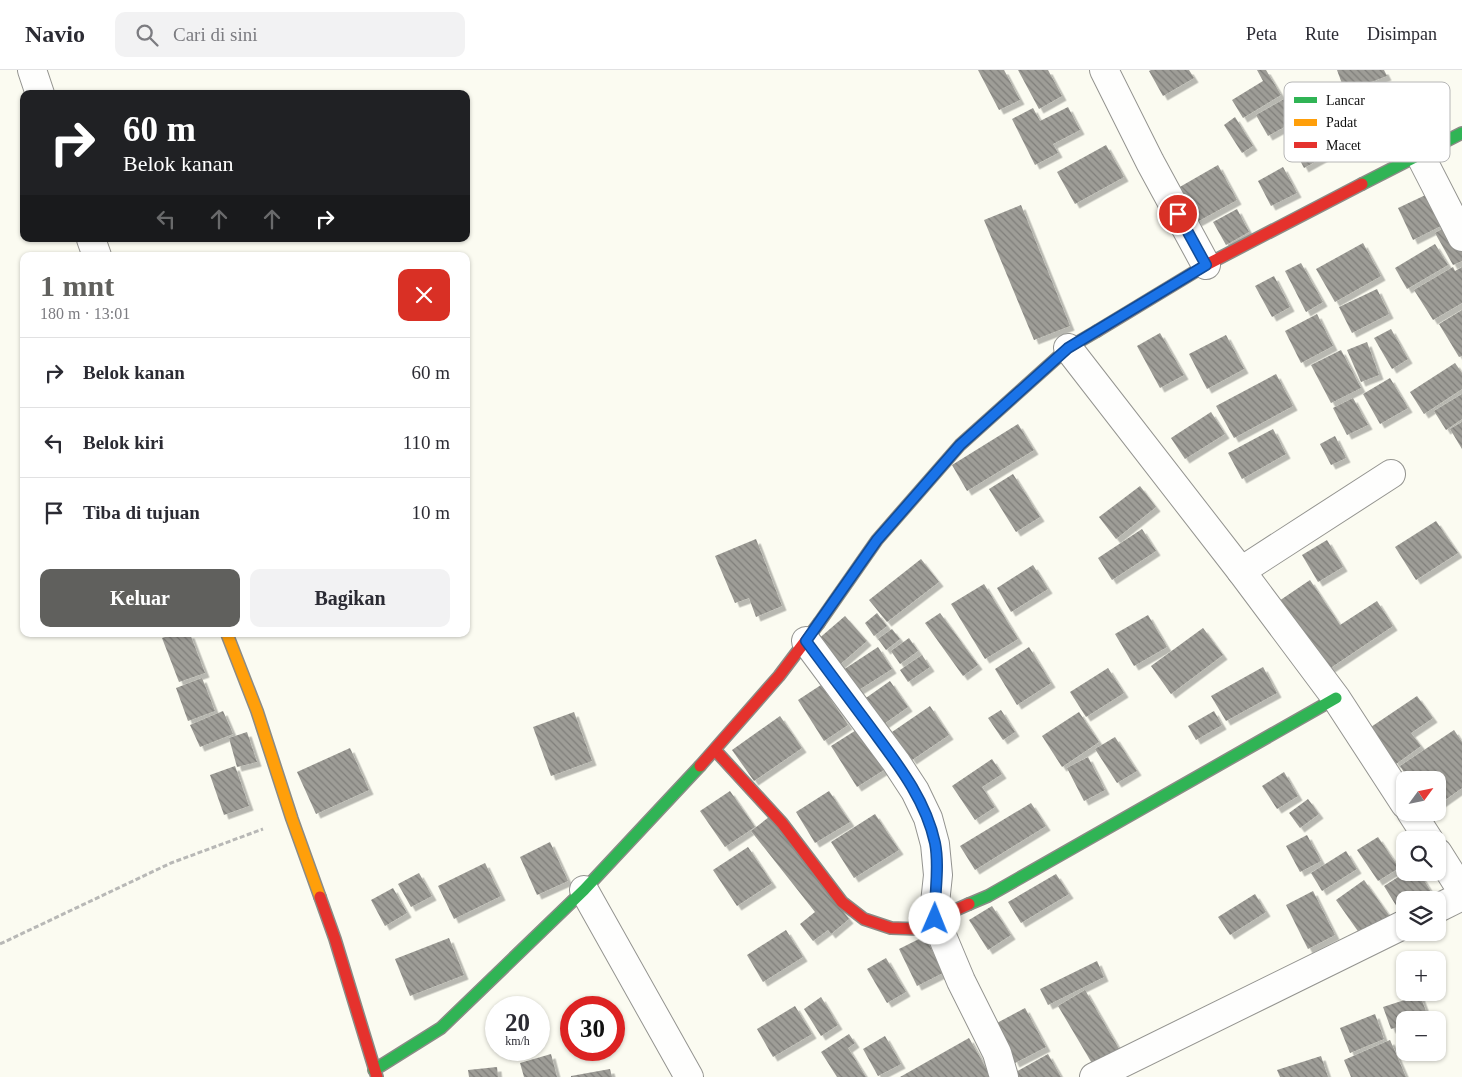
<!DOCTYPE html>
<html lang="id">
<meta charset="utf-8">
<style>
:root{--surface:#fff;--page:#f2f2f3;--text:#2b2b33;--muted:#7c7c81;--line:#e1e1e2;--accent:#60605d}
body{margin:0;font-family:"Times New Roman",serif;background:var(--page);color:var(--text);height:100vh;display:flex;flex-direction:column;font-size:19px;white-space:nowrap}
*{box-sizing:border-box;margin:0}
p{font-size:16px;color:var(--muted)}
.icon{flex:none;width:28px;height:28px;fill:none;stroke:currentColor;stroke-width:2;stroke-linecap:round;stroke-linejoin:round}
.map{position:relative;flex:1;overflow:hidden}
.panel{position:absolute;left:20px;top:182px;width:450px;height:385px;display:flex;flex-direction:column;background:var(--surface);border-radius:10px;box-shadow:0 1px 4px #0004}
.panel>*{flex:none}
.hud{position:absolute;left:20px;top:20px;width:450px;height:152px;border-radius:10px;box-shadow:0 1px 4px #0004;background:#202124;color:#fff;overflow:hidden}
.needle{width:32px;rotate:57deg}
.buttons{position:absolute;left:1396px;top:701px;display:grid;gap:10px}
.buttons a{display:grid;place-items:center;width:50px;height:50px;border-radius:10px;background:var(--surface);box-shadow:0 1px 4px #0004;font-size:25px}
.speed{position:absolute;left:485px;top:926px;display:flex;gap:10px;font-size:25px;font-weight:700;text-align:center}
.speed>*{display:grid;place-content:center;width:65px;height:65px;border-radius:50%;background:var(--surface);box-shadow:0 1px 4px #0004;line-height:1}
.speed small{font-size:12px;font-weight:400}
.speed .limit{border:8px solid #d22;background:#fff;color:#111}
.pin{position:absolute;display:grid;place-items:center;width:42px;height:42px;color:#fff;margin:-21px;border:2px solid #fff;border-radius:50%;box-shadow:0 1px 5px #0007}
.me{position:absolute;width:55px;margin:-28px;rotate:1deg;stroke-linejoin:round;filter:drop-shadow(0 0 4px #0008)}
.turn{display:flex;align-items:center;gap:18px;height:105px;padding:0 20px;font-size:22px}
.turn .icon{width:65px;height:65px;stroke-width:2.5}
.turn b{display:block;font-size:35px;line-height:42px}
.lanes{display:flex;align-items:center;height:48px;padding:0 20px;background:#0003;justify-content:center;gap:25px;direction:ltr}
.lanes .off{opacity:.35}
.round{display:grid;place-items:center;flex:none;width:52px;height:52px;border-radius:10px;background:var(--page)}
.head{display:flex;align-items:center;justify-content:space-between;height:85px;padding:0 20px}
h1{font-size:30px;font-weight:600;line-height:38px;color:var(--accent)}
.action{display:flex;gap:10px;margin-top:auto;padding:10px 20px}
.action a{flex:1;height:58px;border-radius:10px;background:var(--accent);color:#fff;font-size:20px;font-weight:600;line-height:58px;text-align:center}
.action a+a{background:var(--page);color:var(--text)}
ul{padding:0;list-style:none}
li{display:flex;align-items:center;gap:15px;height:70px;padding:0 20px;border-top:1px solid var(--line)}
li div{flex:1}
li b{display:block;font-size:19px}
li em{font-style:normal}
header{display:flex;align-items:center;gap:30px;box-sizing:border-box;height:70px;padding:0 25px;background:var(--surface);border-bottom:1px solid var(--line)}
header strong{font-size:24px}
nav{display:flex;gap:28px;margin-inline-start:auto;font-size:18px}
.search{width:350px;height:45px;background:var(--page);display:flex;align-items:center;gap:12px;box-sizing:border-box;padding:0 18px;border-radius:10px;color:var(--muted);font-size:19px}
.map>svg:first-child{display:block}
.building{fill:url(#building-back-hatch);filter:url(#shadow)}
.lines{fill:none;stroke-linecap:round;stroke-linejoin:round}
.street-casing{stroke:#949490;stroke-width:30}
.fast-casing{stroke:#8b8b86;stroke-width:14}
.slow-casing{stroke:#8b8b86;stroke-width:14}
.jam-casing{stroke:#8b8b86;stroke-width:14}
.path{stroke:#b8b8b6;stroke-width:3;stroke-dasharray:5 2.5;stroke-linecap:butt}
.street{stroke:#fefefd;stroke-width:28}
.fast{stroke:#30b455;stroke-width:11}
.slow{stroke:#ff9f0a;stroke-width:11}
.jam{stroke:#e5322d;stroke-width:11}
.route-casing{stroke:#114b97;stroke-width:12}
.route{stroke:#1a73e8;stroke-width:9}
.key{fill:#fff;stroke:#b6b6b6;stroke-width:1}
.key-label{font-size:14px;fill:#0d0d0d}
</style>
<header>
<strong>Navio</strong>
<div class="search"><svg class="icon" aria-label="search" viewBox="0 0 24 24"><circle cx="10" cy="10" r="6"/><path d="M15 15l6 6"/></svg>Cari di sini</div>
<nav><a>Peta</a><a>Rute</a><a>Disimpan</a></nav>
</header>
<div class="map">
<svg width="1462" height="1007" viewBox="0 0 1462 1007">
<defs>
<pattern id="building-back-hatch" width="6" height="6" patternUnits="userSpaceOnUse" patternTransform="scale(1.25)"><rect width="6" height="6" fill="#9e9d97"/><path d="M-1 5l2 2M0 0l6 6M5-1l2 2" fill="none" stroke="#7f7e7a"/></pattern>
<filter id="shadow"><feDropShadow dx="4.5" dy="4.5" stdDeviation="0" flood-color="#0004"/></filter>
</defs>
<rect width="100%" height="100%" fill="#fbfbf1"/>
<!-- building -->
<g class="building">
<path d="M 978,0 L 1004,0 L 1020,30 L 999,40 Z"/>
<path d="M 1018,0 L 1048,0 L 1062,26 L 1039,39 Z"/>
<path d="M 1151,0 L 1189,0 L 1194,8 L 1163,26 L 1149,1 Z"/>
<path d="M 1257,0 L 1266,0 L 1281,25 L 1243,48 L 1232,30 L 1263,11 Z"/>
<path d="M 1337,0 L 1384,0 L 1387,6 L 1345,22 Z"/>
<path d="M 1314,12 L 1326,34 L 1268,66 L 1256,45 Z"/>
<path d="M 1068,37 L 1080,60 L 1053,74 L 1058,83 L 1035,95 L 1012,49 L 1033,38 L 1040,51 Z"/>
<path d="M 1235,47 L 1253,76 L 1242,83 L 1224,55 Z"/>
<path d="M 1317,61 L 1329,84 L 1304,98 L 1292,75 Z"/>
<path d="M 1106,75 L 1124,107 L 1075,134 L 1057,102 Z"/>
<path d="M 1218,95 L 1237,130 L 1197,152 L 1178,118 Z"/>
<path d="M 1283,97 L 1297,123 L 1271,136 L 1258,111 Z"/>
<path d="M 1434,121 L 1449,152 L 1413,170 L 1398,138 Z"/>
<path d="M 1021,135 L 1070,256 L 1034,270 L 984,150 Z"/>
<path d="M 1237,139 L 1249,162 L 1226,175 L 1213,152 Z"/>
<path d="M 1451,154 L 1462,173 L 1462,191 L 1453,195 L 1435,163 Z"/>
<path d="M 1363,173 L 1381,206 L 1335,232 L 1316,199 Z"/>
<path d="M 1435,174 L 1448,195 L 1407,219 L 1395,198 Z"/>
<path d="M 1301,193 L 1323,232 L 1306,242 L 1285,201 Z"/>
<path d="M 1453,197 L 1455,201 L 1462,197 L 1462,233 L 1433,250 L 1414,220 Z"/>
<path d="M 1274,206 L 1290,237 L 1272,247 L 1255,216 Z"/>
<path d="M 1377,219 L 1389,244 L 1352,263 L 1339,237 Z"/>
<path d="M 1462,240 L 1462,286 L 1459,287 L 1439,254 Z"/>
<path d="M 1317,244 L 1333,276 L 1301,293 L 1285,261 Z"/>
<path d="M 1391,259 L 1408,289 L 1392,299 L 1374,268 Z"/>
<path d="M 1160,263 L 1184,305 L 1160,318 L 1137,276 Z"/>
<path d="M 1226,265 L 1244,299 L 1207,319 L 1189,284 Z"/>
<path d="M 1367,272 L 1379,305 L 1361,312 L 1347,280 Z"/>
<path d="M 1341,280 L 1361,318 L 1331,333 L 1311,295 Z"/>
<path d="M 1455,293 L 1462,303 L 1462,319 L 1424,344 L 1410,322 Z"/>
<path d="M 1276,304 L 1293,336 L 1234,368 L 1216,336 Z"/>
<path d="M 1390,308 L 1408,338 L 1380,354 L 1363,324 Z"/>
<path d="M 1462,324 L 1462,349 L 1446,360 L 1434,341 Z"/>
<path d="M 1353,328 L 1368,355 L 1347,365 L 1333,338 Z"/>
<path d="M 1211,342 L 1225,364 L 1185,389 L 1171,368 Z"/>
<path d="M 1462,352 L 1462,379 L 1450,359 Z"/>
<path d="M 1018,354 L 1034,380 L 967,421 L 952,395 Z"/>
<path d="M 1273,359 L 1286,384 L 1242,409 L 1228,383 Z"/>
<path d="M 1335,366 L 1346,388 L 1331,395 L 1320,374 Z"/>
<path d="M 1013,404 L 1040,447 L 1016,462 L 989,419 Z"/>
<path d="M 1140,416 L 1156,437 L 1116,469 L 1099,447 Z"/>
<path d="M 1436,451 L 1458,483 L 1416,510 L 1395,477 Z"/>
<path d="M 1142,459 L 1156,481 L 1112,510 L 1098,488 Z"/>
<path d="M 756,469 L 782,536 L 756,547 L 749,528 L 735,533 L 715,486 Z"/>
<path d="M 1327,470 L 1343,497 L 1318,512 L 1302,485 Z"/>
<path d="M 921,489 L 939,512 L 887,552 L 869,530 Z"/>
<path d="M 1033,495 L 1048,519 L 1011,542 L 997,518 Z"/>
<path d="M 1310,510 L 1340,555 L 1377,531 L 1393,556 L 1326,601 L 1279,531 Z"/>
<path d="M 984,514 L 1018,569 L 985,589 L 951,534 Z"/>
<path d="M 877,543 L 887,556 L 874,566 L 865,553 Z"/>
<path d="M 940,543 L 978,595 L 963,606 L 925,553 Z"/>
<path d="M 1148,545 L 1167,577 L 1134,596 L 1115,564 Z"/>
<path d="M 845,546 L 867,571 L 837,597 L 816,571 Z"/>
<path d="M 1203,558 L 1223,585 L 1171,624 L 1151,596 Z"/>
<path d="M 892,559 L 900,569 L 886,580 L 878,569 Z"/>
<path d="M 174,564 L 190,564 L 205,603 L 179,612 L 162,568 Z"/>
<path d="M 909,568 L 918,581 L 900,594 L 891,581 Z"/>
<path d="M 878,577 L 892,599 L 854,623 L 840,602 Z"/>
<path d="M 1029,577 L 1051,613 L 1017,635 L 995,599 Z"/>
<path d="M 922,585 L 930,597 L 908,612 L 900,600 Z"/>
<path d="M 1263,597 L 1277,623 L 1226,651 L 1211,626 Z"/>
<path d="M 1108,598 L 1124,623 L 1086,647 L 1070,622 Z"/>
<path d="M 202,608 L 215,641 L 188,651 L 176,618 Z"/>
<path d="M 890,611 L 908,637 L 881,656 L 863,630 Z"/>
<path d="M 821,615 L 848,655 L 824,671 L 798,630 Z"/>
<path d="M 1417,626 L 1433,648 L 1411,663 L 1421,676 L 1396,694 L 1371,657 Z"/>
<path d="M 930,636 L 949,665 L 912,690 L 892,662 Z"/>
<path d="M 1001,640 L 1015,662 L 1003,670 L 988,648 Z"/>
<path d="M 223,641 L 233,664 L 200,677 L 190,655 Z"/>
<path d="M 1214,641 L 1222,655 L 1196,670 L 1188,656 Z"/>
<path d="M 574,642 L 592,691 L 551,706 L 533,657 Z"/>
<path d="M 1079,642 L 1099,672 L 1062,697 L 1042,666 Z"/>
<path d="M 780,646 L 802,678 L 754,711 L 732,680 Z"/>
<path d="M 861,657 L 887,698 L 857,717 L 831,676 Z"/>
<path d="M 1454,660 L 1462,672 L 1462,718 L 1438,735 L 1438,710 L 1409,710 L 1400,696 Z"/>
<path d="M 247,662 L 257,692 L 237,697 L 229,668 Z"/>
<path d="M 1115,667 L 1137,701 L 1117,713 L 1095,679 Z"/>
<path d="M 350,678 L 369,720 L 316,744 L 297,702 Z"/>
<path d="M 1088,687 L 1105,720 L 1084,731 L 1067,698 Z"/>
<path d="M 992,689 L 1002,704 L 982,717 L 995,737 L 975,750 L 952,716 Z"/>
<path d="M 235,696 L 249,736 L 224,745 L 210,705 Z"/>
<path d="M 1284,702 L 1298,726 L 1277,739 L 1262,716 Z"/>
<path d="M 730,721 L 755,757 L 725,777 L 700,741 Z"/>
<path d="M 829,721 L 850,752 L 815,773 L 796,742 Z"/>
<path d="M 1308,729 L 1319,744 L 1300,758 L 1289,743 Z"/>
<path d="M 1031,733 L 1046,756 L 975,800 L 960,776 Z"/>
<path d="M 875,744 L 899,780 L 854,808 L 831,772 Z"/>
<path d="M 769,747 L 849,849 L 831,864 L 828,860 L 813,871 L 800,854 L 815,842 L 751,761 Z"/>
<path d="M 1307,765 L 1321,791 L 1300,802 L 1286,776 Z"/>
<path d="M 1378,767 L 1399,798 L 1378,811 L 1357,780 Z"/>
<path d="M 550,772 L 568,811 L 537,825 L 520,787 Z"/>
<path d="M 748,777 L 772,813 L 737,836 L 713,800 Z"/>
<path d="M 1346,781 L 1357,799 L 1322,821 L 1311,803 Z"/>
<path d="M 485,793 L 501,826 L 454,849 L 438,816 Z"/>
<path d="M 1406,802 L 1419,802 L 1436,830 L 1405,830 L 1405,850 L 1384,816 Z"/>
<path d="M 419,803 L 432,826 L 411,837 L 398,814 Z"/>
<path d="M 1056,804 L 1069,824 L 1021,853 L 1008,832 Z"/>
<path d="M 1364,810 L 1391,848 L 1362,867 L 1336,830 Z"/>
<path d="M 393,818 L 407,843 L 385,856 L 371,830 Z"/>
<path d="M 1313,821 L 1335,865 L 1308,879 L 1286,835 Z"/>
<path d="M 1255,824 L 1266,842 L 1230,865 L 1218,847 Z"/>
<path d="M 992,836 L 1011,865 L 988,880 L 969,850 Z"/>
<path d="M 786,860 L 803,887 L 763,912 L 747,885 Z"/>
<path d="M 925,866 L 943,903 L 917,916 L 899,879 Z"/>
<path d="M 449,868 L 464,905 L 410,926 L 395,889 Z"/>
<path d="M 886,888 L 906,922 L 887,933 L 867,899 Z"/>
<path d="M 1097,891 L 1104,907 L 1048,935 L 1040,919 Z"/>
<path d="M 1085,920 L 1119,979 L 1093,995 L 1058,936 Z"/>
<path d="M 1420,925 L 1428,947 L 1419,950 L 1405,950 L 1405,955 L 1391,959 L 1383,937 Z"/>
<path d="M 821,927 L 838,955 L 821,966 L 804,939 Z"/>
<path d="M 795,936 L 812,964 L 773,987 L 757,959 Z"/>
<path d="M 1025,938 L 1046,977 L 1015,993 L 995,954 Z"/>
<path d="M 1375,944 L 1384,969 L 1350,983 L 1340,958 Z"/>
<path d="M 849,964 L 855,973 L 848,978 L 866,1007 L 837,1007 L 821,982 Z"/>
<path d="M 885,966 L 901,994 L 878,1006 L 863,979 Z"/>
<path d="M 969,968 L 991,1007 L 900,1007 Z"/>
<path d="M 1390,970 L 1406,1007 L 1351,1007 L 1344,990 Z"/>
<path d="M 551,984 L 557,1007 L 524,1007 L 520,993 Z"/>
<path d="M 1048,984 L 1061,1007 L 1016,1007 L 1014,1003 Z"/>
<path d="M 1321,986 L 1328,1007 L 1280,1007 L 1277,1000 Z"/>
<path d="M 497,997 L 498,1007 L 469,1007 L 468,1000 Z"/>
<path d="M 610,999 L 612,1007 L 571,1007 L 571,1006 Z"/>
</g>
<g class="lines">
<defs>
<g id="street">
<path d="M 32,0 L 40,24"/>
<path d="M 1104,0 L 1150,92 L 1206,195"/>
<path d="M 1420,85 L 1462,167"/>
<path d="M 91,169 L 97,186"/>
<path d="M 1068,278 L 1241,501 L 1336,628 L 1405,734"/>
<path d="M 1241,501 L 1391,404"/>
<path d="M 806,571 L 896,692 L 915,721 L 928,748 L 935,774 L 938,805 L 935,833 L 935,849 L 961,911 L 997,983 L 1004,1007"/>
<path d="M 1411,742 L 1429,770"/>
<path d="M 1438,783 L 1462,821"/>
<path d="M 584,820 L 689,1007"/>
<path d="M 1438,838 L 1462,826"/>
<path d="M 1094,1007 L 1405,854"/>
</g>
<g id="fast">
<path d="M 1362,114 L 1462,63"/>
<path d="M 969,834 L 988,826 L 1336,628"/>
<path d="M 374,1000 L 441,958 L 584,820 L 700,696"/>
</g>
<g id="slow">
<path d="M 819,553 L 877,470 L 960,375 L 1068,278 L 1097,261"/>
<path d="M 227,564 L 257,641 L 292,749 L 320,827"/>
</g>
<g id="jam">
<path d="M 1097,261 L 1206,195 L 1362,114"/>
<path d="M 715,680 L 782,753 L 842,832 L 864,849 L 891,858 L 919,859 L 935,849 L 969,834"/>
<path d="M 700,696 L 779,606 L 819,553"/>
<path d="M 320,827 L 335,869 L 377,1007"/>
</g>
</defs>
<!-- street casing -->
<use href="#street" class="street-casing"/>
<!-- fast casing -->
<use href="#fast" class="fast-casing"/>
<!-- slow casing -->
<use href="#slow" class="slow-casing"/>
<!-- jam casing -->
<use href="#jam" class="jam-casing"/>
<!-- path -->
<path class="path" d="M 0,874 L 171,793 L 263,759"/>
<!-- street -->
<use href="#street" class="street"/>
<!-- fast -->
<use href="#fast" class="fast"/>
<!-- slow -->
<use href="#slow" class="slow"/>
<!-- jam -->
<use href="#jam" class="jam"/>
</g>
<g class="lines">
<defs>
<path id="route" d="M 935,849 C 934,824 940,798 935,773 C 925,727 895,691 868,654 C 847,626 827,599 806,571 L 877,470 L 960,375 L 1068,278 L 1206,195 L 1178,144"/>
</defs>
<!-- route casing -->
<use href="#route" class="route-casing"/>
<!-- route -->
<use href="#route" class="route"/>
</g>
<!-- legend -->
<rect x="1284" y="12" width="166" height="80" rx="8" class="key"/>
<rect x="1294" y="27" width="23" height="6" fill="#30b455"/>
<rect x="1294" y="49" width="23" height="7" fill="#ff9f0a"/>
<rect x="1294" y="72" width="23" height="6" fill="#e5322d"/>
<g class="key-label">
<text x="1326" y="35">Lancar</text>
<text x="1326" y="57">Padat</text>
<text x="1326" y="80">Macet</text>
</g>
</svg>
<div class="buttons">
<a><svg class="needle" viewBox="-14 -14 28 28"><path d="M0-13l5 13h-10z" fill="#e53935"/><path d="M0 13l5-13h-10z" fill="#7c7c81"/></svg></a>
<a><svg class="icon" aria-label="search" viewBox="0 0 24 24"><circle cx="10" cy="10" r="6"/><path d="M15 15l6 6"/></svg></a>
<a><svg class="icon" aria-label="layers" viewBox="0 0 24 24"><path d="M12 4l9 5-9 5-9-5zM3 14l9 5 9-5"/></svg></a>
<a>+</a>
<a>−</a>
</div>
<div class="speed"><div>20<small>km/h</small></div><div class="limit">30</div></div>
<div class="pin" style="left:1178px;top:144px;background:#d93025"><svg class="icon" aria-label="arrive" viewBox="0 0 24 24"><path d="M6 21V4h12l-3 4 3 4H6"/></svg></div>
<svg class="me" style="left:935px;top:849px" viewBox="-20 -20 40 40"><circle r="19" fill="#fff"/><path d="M0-13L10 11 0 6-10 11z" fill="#1a73e8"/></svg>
<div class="hud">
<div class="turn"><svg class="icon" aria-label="right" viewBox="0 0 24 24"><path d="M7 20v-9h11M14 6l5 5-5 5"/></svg><div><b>60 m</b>Belok kanan</div></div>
<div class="lanes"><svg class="icon off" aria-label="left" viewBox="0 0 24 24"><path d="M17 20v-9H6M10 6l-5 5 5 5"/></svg><svg class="icon off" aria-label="ahead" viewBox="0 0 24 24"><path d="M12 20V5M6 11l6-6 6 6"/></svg><svg class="icon off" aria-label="ahead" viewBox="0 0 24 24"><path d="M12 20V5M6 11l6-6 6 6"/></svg><svg class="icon" aria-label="right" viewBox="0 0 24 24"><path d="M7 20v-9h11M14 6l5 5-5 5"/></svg></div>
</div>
<section class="panel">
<div class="head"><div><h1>1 mnt</h1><p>180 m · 13:01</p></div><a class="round" style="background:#d93025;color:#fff"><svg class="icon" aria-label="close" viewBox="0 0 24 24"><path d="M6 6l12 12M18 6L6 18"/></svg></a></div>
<ul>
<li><svg class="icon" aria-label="right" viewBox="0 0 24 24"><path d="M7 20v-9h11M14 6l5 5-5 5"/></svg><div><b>Belok kanan</b></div><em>60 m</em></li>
<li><svg class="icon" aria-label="left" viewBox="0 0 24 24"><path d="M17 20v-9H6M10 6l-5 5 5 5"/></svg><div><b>Belok kiri</b></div><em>110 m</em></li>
<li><svg class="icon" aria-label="arrive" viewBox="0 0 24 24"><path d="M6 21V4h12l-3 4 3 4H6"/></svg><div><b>Tiba di tujuan</b></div><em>10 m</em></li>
</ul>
<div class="action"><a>Keluar</a><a>Bagikan</a></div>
</section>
</div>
